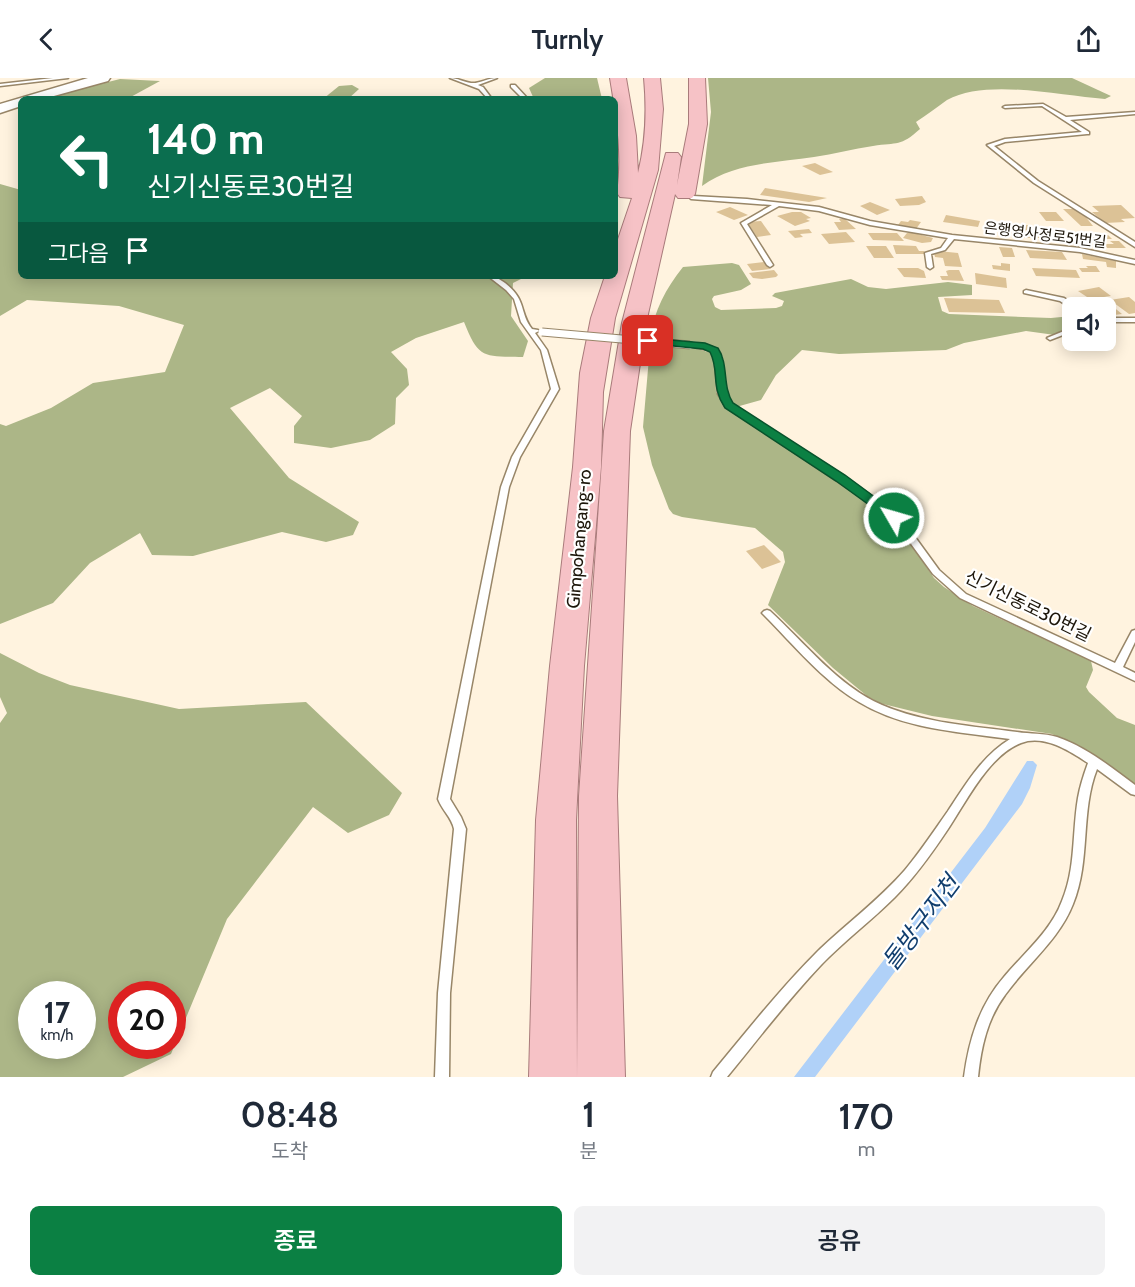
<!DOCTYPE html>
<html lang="ko">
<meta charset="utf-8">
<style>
:root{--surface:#fff;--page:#f2f2f3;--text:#1f2937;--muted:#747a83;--accent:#0b8043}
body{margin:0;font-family:Cabin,"Noto Sans KR",sans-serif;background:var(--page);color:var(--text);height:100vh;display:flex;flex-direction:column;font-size:22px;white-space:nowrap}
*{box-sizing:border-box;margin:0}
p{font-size:20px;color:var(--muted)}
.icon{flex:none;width:33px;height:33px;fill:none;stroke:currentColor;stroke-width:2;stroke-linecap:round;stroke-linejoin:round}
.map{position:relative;height:999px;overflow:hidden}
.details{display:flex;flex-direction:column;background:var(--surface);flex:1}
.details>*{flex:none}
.banner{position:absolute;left:18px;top:18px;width:600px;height:183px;border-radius:9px;box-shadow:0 3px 15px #0003;background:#0b6e4f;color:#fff;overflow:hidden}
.fabs{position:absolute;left:1062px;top:219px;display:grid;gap:12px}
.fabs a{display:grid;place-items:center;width:54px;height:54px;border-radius:9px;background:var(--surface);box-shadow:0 3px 15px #0003;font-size:30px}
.speed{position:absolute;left:18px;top:903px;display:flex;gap:12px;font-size:30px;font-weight:700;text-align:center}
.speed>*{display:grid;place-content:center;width:78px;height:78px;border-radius:50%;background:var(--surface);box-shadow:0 3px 15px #0003;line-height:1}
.speed small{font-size:15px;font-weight:400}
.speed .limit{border:9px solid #d22;background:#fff;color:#111}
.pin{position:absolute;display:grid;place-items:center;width:51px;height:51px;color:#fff;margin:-26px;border-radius:12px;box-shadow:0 3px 9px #0006}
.me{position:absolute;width:66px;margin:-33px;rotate:308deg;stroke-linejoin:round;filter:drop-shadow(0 0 4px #0008)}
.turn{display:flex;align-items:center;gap:21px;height:126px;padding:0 30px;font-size:27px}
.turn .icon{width:78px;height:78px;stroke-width:2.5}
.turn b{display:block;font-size:42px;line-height:51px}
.then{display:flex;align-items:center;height:57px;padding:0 30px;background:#0003;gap:12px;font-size:22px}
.eta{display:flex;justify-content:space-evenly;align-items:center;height:102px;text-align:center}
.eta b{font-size:36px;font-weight:600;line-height:42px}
.button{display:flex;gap:12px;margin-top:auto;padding:12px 30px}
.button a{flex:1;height:69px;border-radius:9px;background:var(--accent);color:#fff;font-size:24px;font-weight:600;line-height:69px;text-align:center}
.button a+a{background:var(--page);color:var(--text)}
header{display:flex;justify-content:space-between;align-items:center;height:78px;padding:0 30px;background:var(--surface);font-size:27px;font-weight:600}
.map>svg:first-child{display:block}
.forest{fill:#acb687;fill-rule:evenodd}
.water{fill:#b0d1f8}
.building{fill:#dcc296}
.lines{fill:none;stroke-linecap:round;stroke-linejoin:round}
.service-casing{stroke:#988668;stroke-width:3}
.secondary-casing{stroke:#988668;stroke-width:3}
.trunk-casing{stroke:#a97b7b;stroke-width:2}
.service{fill:#fff;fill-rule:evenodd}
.secondary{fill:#fff;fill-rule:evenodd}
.trunk{fill:#f6c2c6;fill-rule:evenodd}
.service-bridge-casing{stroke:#988668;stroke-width:9;stroke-linecap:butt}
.service-bridge{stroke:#fff;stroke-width:7}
.route{fill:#0b8043;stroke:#07532c;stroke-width:1.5}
.labels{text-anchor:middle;stroke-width:4.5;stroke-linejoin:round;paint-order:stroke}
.far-street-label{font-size:15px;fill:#1d160a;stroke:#fff}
.street-label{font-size:18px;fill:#1d160a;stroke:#fff}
.near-water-label{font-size:24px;font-style:italic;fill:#113e6e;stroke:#fff}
</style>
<header><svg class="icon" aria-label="back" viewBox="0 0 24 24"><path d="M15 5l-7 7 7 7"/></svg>Turnly<svg class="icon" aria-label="share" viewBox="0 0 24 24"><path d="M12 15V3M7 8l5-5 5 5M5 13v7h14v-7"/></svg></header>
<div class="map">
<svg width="1135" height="999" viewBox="0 0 1135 999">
<rect width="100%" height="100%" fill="#fff3df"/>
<!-- forest -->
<g class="forest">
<path d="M 545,0 L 597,0 L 602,21 L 534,21 L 529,10 Z"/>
<path d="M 708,0 L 1072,0 L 1111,18 L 1105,21 C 1060,18 987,0 947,22 C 937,29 927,37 916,44 L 920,51 C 900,69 898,64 873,68 C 853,71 834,76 814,79 C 776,85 735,84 702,108 L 711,34 Z"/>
<path d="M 120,1 L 160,3 L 127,21 L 41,21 Z"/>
<path d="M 352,7 L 359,11 L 348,21 L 323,21 L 339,8 Z"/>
<path d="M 0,106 L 21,112 L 21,198 L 527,198 L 513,205 L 511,238 L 528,263 L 523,279 C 484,278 479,282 464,244 L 416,260 L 391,274 L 407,291 L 409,307 L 396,320 L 395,346 L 370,362 L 331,370 L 294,365 L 294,348 L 302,338 L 270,310 L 230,330 L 289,400 L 359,444 L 353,457 L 326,464 L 282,454 L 193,478 L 152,477 L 140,455 L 90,485 L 53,525 L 0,546 L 0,346 L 6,348 L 51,330 L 93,305 L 165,294 L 184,247 L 119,228 L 27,222 L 0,238 Z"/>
<path d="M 732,185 L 739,187 L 751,206 L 741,212 L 714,218 L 712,221 L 715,229 L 721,232 L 776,230 L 782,228 L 784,223 L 772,218 L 775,215 L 851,201 L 868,209 L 886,211 L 948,204 L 972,207 L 972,217 L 938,219 L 942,233 L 949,236 L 1051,240 L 1072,238 L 1065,252 L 1055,257 L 1026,253 L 964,265 L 946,272 L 839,276 L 802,272 L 776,297 L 761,322 L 736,329 C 717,310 731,291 719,271 L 699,264 L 650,260 C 654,233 666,210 683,189 Z"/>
<path d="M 650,268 L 697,271 L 712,275 L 715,283 L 716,314 L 724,327 L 752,348 L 842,406 L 886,438 L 904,456 L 934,500 L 944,509 L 973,528 L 1091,583 L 1093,592 L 1086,609 L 1089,614 L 1117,640 L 1135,647 L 1135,706 L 1090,675 L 1052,656 L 932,638 L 879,625 L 867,618 L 833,590 L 768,527 L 785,484 L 783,474 L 755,450 L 682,439 L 673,436 L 669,431 L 652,387 L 643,349 Z"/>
<path d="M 0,575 L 39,595 L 70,607 L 179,631 L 306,624 L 402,715 L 389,737 L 348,755 L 313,729 L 227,841 L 171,976 L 123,999 L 0,999 L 0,645 L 7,635 L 0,619 ZM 32,916 L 82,916 L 82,968 L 32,968 ZM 122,916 L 172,916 L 172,968 L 122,968 Z"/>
</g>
<!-- water -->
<path class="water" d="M 1027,683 L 1033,683 L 1037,687 L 1030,710 L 1022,726 L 815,999 L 794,999 L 985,750 Z"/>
<!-- building -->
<g class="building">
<path d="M 815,85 L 833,94 L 820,97 L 802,88 Z"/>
<path d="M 765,110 L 827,120 L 809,124 L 760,117 Z"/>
<path d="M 922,118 L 926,124 L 919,127 L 900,128 L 895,121 Z"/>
<path d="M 870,124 L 890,132 L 877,137 L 860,128 Z"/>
<path d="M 1121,127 L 1135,140 L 1121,141 L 1125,144 L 1105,145 L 1092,134 L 1099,134 L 1092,128 Z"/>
<path d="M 730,129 L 748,137 L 734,142 L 716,134 Z"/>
<path d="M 1063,131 L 1073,131 L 1085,138 L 1093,148 L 1081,148 Z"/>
<path d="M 792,134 L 801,134 L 811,140 L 806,141 L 810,143 L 795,148 L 777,138 Z"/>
<path d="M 1039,134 L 1056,134 L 1064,143 L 1046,143 Z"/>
<path d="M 946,137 L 980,143 L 978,149 L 943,144 Z"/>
<path d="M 839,141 L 845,141 L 856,151 L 839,152 L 834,144 L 841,144 Z"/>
<path d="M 910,142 L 921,144 L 916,151 L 898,147 L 901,143 L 908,144 Z"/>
<path d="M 761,143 L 771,157 L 757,159 L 747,144 Z"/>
<path d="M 1029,147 L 1033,152 L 1012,153 L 1008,148 Z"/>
<path d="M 809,151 L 812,155 L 800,156 L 803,159 L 795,160 L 788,153 Z"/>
<path d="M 846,154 L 855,164 L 829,166 L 821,156 Z"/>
<path d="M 1027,154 L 1039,154 L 1043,160 L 1021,160 L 1018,155 L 1028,156 Z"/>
<path d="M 868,155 L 897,155 L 904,163 L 873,162 Z"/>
<path d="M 907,155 L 914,155 L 933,160 L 931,164 L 922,165 L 903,160 Z"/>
<path d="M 1088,157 L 1108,157 L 1112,161 L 1099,161 L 1102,165 L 1095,165 Z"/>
<path d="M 1110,163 L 1119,163 L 1126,170 L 1107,170 L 1104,166 L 1114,166 Z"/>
<path d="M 893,167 L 916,168 L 919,173 L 924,173 L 925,176 L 896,176 Z"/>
<path d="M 866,168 L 886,168 L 894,180 L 874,180 Z"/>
<path d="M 999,169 L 1012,170 L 1015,179 L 1003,179 Z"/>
<path d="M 1026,172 L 1062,174 L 1067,182 L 1030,180 Z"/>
<path d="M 938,173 L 958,175 L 962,189 L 945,188 L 943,180 L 935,179 L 934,175 Z"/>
<path d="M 1082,176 L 1116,183 L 1116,190 L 1107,189 L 1106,184 L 1083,181 Z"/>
<path d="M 764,184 L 770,191 L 752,193 L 747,186 Z"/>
<path d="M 1001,185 L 1010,186 L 1010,193 L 993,191 L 992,187 L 1001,188 Z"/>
<path d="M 1086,188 L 1096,188 L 1100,194 L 1082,194 L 1079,190 L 1088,190 Z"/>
<path d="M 897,190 L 918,190 L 924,193 L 926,200 L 904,199 Z"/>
<path d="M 1032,190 L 1076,192 L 1080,200 L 1036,198 Z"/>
<path d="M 774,192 L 778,197 L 776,199 L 762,201 L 753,200 L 749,195 Z"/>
<path d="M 949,192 L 959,192 L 964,203 L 942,202 L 940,198 L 948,198 L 946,193 Z"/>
<path d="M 975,195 L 1006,200 L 1007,210 L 976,206 Z"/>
<path d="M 1099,209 L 1111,218 L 1090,221 L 1078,213 Z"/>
<path d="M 1129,219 L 1135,224 L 1135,235 L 1129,236 L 1110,222 Z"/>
<path d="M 944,220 L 999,222 L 1005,235 L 949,234 Z"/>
<path d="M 1106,223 L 1122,236 L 1106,238 L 1106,230 L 1093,230 L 1088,225 Z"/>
<path d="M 764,467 L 781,484 L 762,491 L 746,473 Z"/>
</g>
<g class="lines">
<defs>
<g id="service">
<path d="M 53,0 L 68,0 L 0,8 L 0,6 Z"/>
<path d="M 450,0 C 458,0 463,4 471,5 C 479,6 488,0 497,0 L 478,7 L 483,9 L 492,21 L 488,21 L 479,11 Z"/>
<path d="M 511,7 L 515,7 L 528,21 L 523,21 L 511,9 Z"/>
<path d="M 1043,26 L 1066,39 L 1135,34 L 1135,36 L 1070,42 L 1089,54 L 1089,56 L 1087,56 L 1005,64 L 994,68 L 1038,103 L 1135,164 L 1135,169 L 1034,105 L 987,67 L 1005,61 L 1082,54 L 1042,28 L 1005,30 L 1003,29 L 1005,28 Z"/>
<path d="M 693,118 L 747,121 L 819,129 L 870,143 L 952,157 L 1080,170 L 1135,182 L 1135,186 L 1080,174 L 954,161 L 945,172 L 931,176 L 933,189 L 930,191 L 927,189 L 925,175 L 941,170 L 948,160 L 870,147 L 819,133 L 779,128 L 747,146 L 773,187 L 770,189 L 767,187 L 741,145 L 772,127 L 691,121 L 690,120 Z"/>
<path d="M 488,198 C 495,198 499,201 505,205 C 527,222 519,234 532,251 L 538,252 L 539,253 L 535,255 L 547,272 L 559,311 L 520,379 L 509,409 L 450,721 L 461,739 L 466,751 L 450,915 L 449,999 L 435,999 L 438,915 L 454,751 C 452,740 442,732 438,721 L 501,409 L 512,379 L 551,311 L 541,272 L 521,244 L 514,221 L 506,212 Z"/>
<path d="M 1026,212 L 1064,220 L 1079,230 L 1072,231 L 1060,223 L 1024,215 L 1024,213 Z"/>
<rect x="1106" y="240" width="29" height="4"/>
<path d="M 1072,244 L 1072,250 L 1068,255 L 1050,262 L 1047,260 L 1064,253 L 1070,245 Z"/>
<path d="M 690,265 L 712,269 L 720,275 L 726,316 L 732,326 L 885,427 L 907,448 L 939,492 L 966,516 L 1115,585 L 1132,553 L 1135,552 L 1135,564 L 1123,589 L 1135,595 L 1135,603 L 960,520 L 933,496 L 901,452 L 879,431 L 726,329 L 718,316 L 714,276 L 708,272 L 688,268 L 687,267 Z"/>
<path d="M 767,532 L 770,533 C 804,564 839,609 882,627 C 924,645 972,648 1017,654 C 1030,656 1044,655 1057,659 C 1086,669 1111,689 1135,707 L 1135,717 L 1131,716 L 1097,691 C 1080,734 1091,782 1073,826 C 1059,862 1027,886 1005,917 C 987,941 981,970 978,999 L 964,999 C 969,962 979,928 1004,899 C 1024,875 1051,853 1062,823 C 1076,790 1072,755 1078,720 C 1080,708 1084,696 1088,685 C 1070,673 1044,656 1021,665 C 989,677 966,724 948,751 C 932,775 915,799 895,819 C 871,843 844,863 821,887 C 787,923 758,961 727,999 L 711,999 L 713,994 C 747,953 780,911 818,873 C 846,846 879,822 905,792 C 920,774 934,753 948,733 C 966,706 982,678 1010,661 C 959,654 903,651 859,624 C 823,603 793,566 764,537 L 762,535 L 764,533 Z"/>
</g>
<path id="secondary" d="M 88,0 L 110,0 L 108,3 L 43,21 L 21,21 L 21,28 L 0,35 L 0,26 Z"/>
<g id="trunk">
<path d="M 610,0 L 626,0 L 636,58 L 638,95 C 646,63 647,33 644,0 L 660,0 L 663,31 L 658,92 L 615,240 L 603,314 L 601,389 L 584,588 L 576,742 L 577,999 L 529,999 L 536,742 L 550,588 L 573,389 L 580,295 L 591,240 L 605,198 L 615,198 L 615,170 L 632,120 L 620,119 L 617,115 C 623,75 616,37 610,0 Z"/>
<path d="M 689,0 L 705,0 L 707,46 L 695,116 L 692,120 L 678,120 L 675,116 L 646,245 L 630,353 L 617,718 L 625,999 L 577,999 L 579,718 L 604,353 L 622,245 L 666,75 L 678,75 L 681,79 L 677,107 L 689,46 Z"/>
</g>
</defs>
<!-- service casing -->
<use href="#service" class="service-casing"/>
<!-- secondary casing -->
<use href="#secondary" class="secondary-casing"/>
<!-- trunk casing -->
<use href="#trunk" class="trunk-casing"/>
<!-- service -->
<use href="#service" class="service"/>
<!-- secondary -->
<use href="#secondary" class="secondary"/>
<!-- trunk -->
<use href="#trunk" class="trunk"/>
<defs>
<path id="service-bridge" d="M 542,254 L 690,267"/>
</defs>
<!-- service-bridge casing -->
<use href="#service-bridge" class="service-bridge-casing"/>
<!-- service-bridge -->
<use href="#service-bridge" class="service-bridge"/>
</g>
<!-- route -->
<path class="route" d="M 648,260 L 705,265 L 718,270 C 729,287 722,308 733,325 L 845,397 L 899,437 L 901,440 L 899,442 L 890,442 L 836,403 L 725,330 C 710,307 720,294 710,274 L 703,271 L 644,265 L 642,263 Z"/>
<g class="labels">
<!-- far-street labels -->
<g class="far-street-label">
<text transform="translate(1045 157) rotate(7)" y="5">은행영사정로51번길</text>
</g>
<!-- street labels -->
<g class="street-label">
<text transform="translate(579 461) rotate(-85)" y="6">Gimpohangang-ro</text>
<text transform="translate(1028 528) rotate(26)" y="6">신기신동로30번길</text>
</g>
<!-- near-water labels -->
<g class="near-water-label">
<text transform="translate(921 845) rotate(-53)" y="8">돌방구지천</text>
</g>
</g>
</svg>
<div class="fabs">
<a><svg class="icon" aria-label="sound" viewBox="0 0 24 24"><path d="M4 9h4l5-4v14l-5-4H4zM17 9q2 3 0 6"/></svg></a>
</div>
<div class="speed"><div>17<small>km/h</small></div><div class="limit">20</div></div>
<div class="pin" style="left:648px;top:263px;background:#d93025"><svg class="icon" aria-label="arrive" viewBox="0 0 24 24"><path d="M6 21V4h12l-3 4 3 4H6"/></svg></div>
<svg class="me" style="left:894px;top:440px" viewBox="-20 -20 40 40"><circle r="17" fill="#0b8043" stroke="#fff" stroke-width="3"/><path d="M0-11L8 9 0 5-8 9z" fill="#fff"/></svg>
<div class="banner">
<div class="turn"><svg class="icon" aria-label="left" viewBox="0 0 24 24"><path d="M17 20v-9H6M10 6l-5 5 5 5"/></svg><div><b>140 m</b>신기신동로30번길</div></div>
<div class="then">그다음<svg class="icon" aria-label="arrive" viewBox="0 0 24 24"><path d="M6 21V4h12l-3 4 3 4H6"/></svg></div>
</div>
</div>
<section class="details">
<div class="eta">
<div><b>08:48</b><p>도착</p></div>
<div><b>1</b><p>분</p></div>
<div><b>170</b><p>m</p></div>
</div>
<div class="button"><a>종료</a><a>공유</a></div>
</section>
